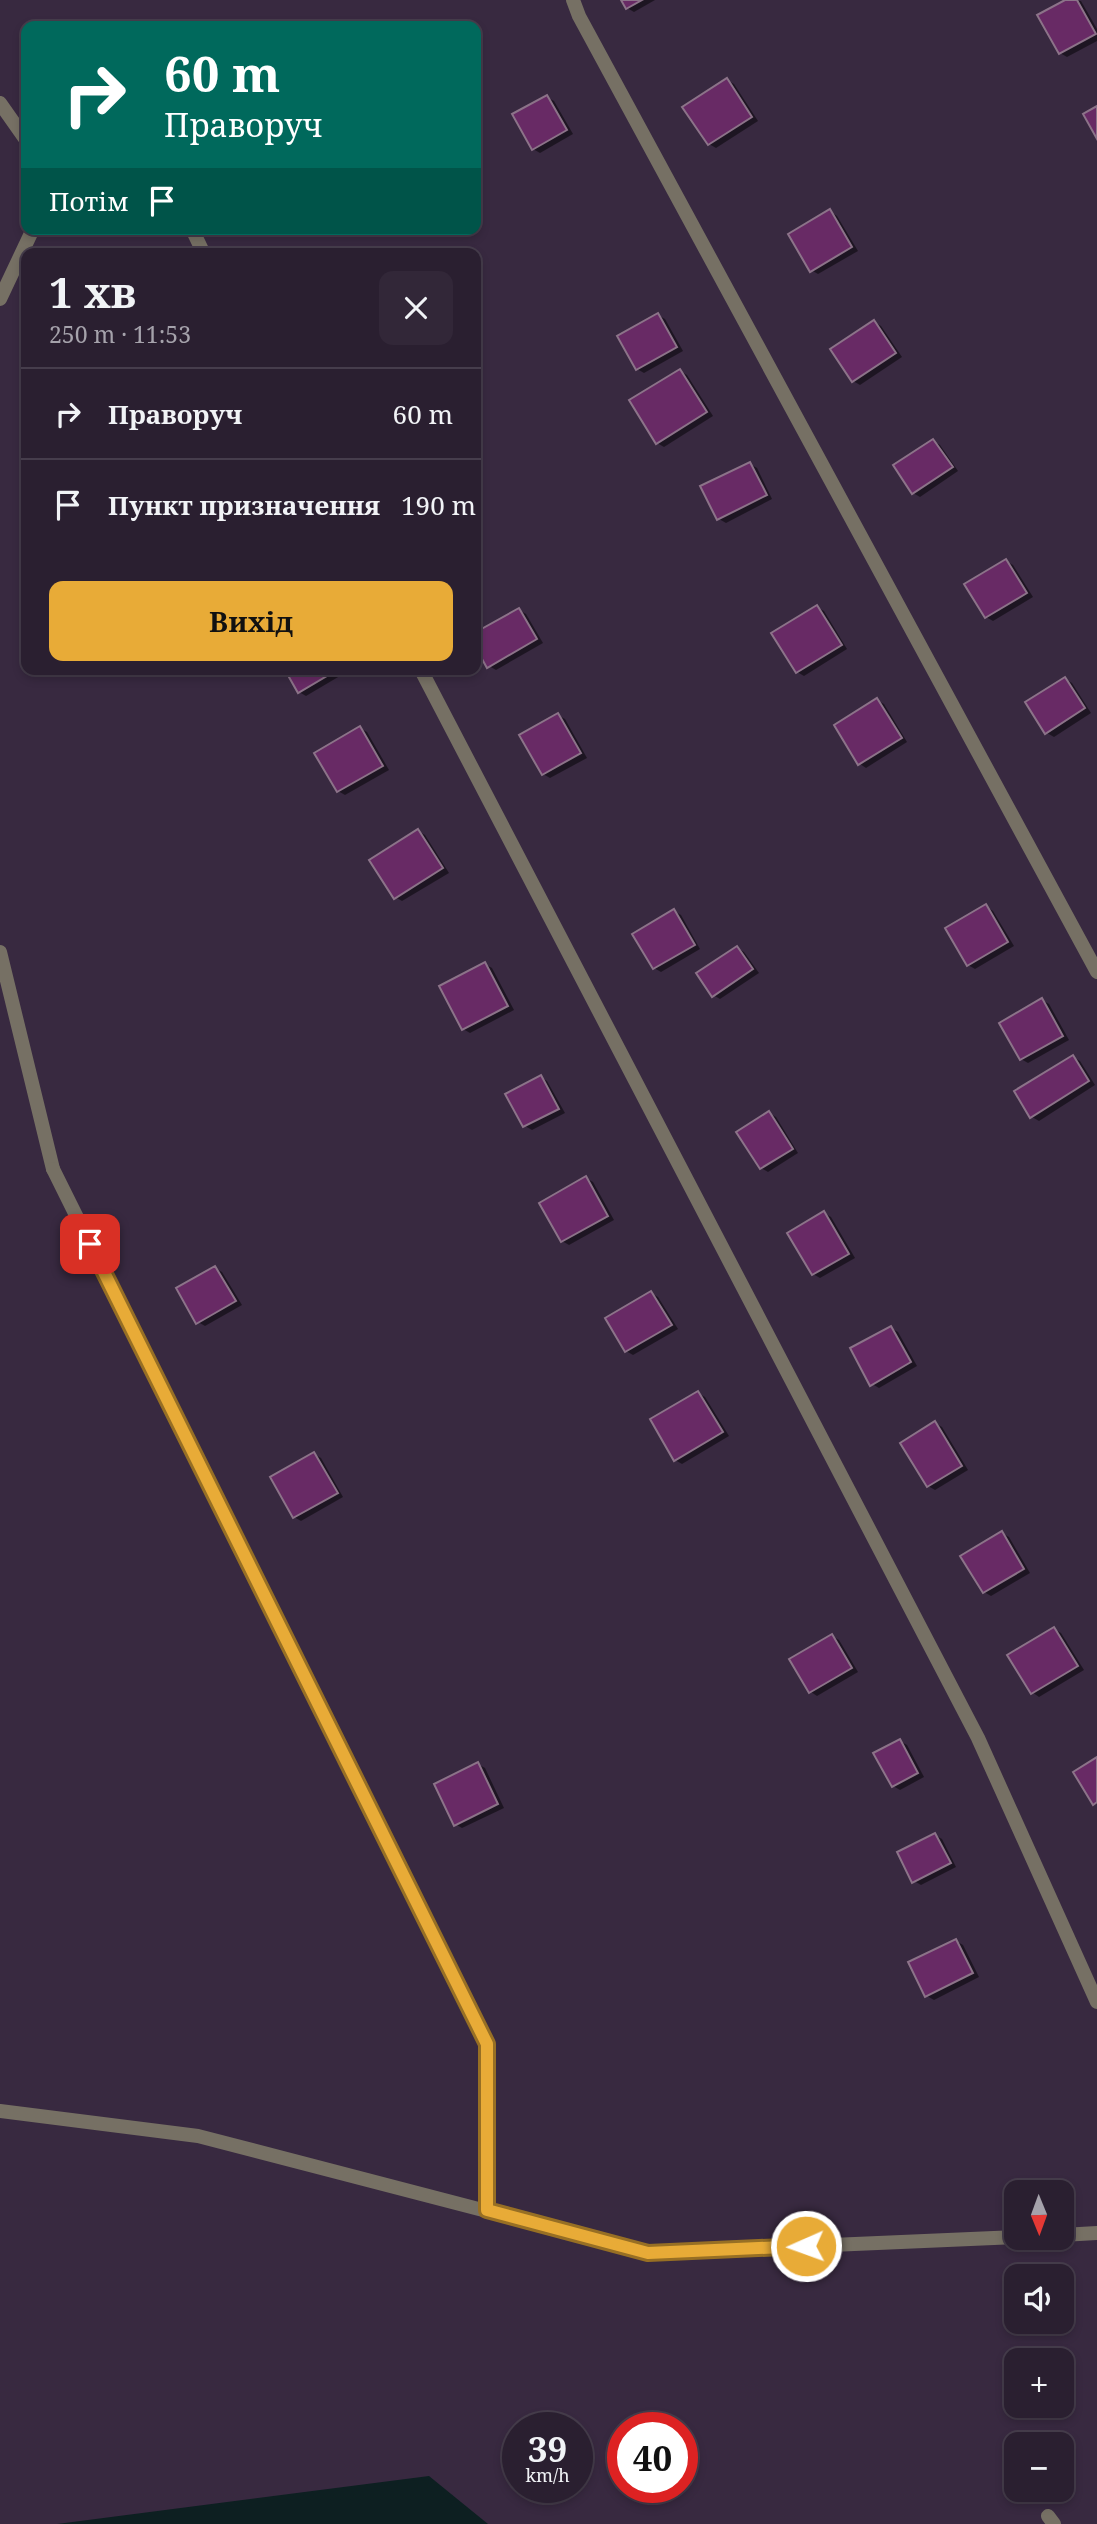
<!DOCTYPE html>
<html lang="uk">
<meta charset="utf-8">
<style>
:root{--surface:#2a1f30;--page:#322738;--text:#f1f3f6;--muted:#a5a2ab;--line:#463d4c;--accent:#e8ab37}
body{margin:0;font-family:"Noto Serif",serif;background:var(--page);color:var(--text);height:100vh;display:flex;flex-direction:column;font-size:26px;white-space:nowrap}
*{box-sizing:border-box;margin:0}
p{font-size:23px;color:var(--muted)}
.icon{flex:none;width:38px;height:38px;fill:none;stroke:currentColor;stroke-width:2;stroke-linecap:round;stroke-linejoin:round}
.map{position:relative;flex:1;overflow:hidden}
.drawer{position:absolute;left:21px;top:248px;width:460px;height:427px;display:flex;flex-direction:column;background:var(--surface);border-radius:14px;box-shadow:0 4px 10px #0003,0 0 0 2px var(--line)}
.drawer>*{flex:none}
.guide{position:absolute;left:21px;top:21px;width:460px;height:214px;border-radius:14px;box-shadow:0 4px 10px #0003,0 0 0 2px var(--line);background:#00695c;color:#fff;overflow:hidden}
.needle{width:46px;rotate:179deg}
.controls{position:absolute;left:1004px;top:2180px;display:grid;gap:14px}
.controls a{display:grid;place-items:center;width:70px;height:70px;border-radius:14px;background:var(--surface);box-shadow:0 4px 10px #0003,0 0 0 2px var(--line);font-size:35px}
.speed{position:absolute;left:502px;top:2412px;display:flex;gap:14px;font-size:35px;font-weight:700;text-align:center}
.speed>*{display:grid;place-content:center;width:91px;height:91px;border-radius:50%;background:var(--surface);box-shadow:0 4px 10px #0003,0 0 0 2px var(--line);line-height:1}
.speed small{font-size:18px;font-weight:400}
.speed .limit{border:10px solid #d22;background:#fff;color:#111}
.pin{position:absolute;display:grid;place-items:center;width:60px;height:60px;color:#fff;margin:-30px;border-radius:14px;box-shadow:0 4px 10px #0006}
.me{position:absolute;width:77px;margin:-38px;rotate:268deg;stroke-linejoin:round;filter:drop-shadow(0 0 5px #0008)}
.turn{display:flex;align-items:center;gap:24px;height:147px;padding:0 28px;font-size:32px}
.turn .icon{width:91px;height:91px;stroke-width:2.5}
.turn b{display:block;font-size:49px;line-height:60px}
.then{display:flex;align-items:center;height:66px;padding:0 28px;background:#0003;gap:14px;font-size:26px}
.round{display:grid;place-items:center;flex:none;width:74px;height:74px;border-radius:14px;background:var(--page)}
.overview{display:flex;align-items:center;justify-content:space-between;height:119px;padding:0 28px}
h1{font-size:42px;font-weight:700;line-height:52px}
.button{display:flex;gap:14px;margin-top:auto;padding:14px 28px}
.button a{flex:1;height:80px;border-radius:14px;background:var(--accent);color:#111;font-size:28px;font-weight:700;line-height:80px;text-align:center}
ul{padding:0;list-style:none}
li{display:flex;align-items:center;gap:21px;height:91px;padding:0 28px;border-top:2px solid var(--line)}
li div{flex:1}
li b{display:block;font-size:26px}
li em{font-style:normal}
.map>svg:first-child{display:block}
.water{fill:#0d1f21}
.shadow{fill:#0007}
.building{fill:#682a65;stroke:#8c7389;stroke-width:2}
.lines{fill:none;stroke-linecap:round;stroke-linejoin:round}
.service{stroke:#767064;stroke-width:14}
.minor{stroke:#767064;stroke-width:14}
.tertiary{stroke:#767064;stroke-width:14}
.route-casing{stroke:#976f24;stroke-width:18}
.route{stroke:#e8ab37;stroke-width:12}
</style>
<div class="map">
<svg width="1097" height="2524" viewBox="0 0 1097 2524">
<rect width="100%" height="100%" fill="#382940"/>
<!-- water -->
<path class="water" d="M 429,2476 L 488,2524 L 57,2524 Z"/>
<!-- shadow -->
<g class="shadow">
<path d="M 623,0 L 655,0 L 634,12 L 627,8 Z"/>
<path d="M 1068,0 L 1081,1 L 1097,29 L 1097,41 L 1067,57 L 1060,53 Z"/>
<path d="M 727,80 L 734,84 L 758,121 L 716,148 L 709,144 L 685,107 Z"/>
<path d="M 547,97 L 554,101 L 573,134 L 540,153 L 533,149 Z"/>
<path d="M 830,211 L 837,216 L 858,251 L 818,274 L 811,270 Z"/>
<path d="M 658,315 L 665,319 L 683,351 L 644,373 L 637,369 Z"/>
<path d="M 874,322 L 881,326 L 902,357 L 860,385 L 853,381 Z"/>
<path d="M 680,371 L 687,375 L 713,416 L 664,447 L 657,443 Z"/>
<path d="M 933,441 L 940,445 L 958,471 L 920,497 L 913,493 Z"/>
<path d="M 750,464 L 757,468 L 772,499 L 726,523 L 719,519 Z"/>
<path d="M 1006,561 L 1013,565 L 1033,597 L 993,621 L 986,617 Z"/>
<path d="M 817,607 L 824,611 L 847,649 L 804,676 L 797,672 Z"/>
<path d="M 519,610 L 526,614 L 543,643 L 496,670 L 489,666 L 476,644 L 476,634 Z"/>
<path d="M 287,670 L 350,670 L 306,696 L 299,692 Z"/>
<path d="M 1065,679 L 1072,683 L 1091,713 L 1054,737 L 1047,733 Z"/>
<path d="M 877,700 L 884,704 L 907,742 L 866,768 L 860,764 Z"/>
<path d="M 558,715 L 565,719 L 587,758 L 550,778 L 543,774 Z"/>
<path d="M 360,728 L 367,732 L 389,770 L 345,795 L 338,791 Z"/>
<path d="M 418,831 L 425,835 L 449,873 L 402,901 L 395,897 Z"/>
<path d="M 986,906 L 993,911 L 1014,946 L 975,969 L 968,965 Z"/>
<path d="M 674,911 L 681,915 L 700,949 L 661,972 L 654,968 Z"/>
<path d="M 737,948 L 744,952 L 759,973 L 720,999 L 713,995 Z"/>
<path d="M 485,964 L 492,968 L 514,1010 L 470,1033 L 463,1029 Z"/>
<path d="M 1042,1000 L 1049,1004 L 1069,1040 L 1028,1063 L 1021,1059 Z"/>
<path d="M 1073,1057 L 1080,1061 L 1095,1085 L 1039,1121 L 1032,1117 Z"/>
<path d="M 541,1077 L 547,1081 L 565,1113 L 532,1130 L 525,1126 Z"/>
<path d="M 769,1113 L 776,1117 L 798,1153 L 768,1172 L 761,1168 Z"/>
<path d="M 586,1178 L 593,1182 L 614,1220 L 569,1245 L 562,1241 Z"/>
<path d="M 824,1213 L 831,1217 L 855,1258 L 820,1278 L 813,1274 Z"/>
<path d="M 215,1268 L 222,1272 L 242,1305 L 205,1326 L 198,1322 Z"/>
<path d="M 651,1293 L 658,1297 L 678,1329 L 633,1355 L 626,1351 Z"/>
<path d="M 891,1328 L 898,1332 L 917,1366 L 879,1388 L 872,1384 Z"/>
<path d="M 698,1393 L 705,1397 L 729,1436 L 682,1464 L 675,1460 Z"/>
<path d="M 935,1423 L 942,1427 L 968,1470 L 935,1490 L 928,1486 Z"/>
<path d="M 314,1454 L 321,1458 L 343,1497 L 301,1521 L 294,1517 Z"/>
<path d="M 1002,1533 L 1009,1537 L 1030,1573 L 991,1596 L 984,1592 Z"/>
<path d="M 1054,1629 L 1061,1633 L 1084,1670 L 1039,1697 L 1032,1692 Z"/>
<path d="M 832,1636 L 839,1640 L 858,1672 L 817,1696 L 811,1692 Z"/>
<path d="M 900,1741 L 907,1745 L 924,1777 L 900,1790 L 893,1786 Z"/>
<path d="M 478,1764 L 485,1768 L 504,1808 L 462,1828 L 455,1824 Z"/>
<path d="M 935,1835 L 942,1839 L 956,1867 L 921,1885 L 914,1881 Z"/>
<path d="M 956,1941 L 963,1945 L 979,1977 L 934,2000 L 927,1996 Z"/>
</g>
<!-- building -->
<g class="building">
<path d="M 621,0 L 642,0 L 626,9 Z"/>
<path d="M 1065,0 L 1077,0 L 1096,34 L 1059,54 L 1037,15 Z"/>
<path d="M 727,78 L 752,117 L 708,145 L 682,107 Z"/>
<path d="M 547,95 L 567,130 L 532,150 L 512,114 Z"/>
<path d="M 1097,106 L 1097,139 L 1083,114 Z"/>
<path d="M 830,209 L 852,247 L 810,272 L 788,234 Z"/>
<path d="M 658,313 L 677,347 L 636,370 L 617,336 Z"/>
<path d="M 874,320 L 896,353 L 852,382 L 830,349 Z"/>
<path d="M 680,369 L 707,412 L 656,444 L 629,400 Z"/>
<path d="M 933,439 L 953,467 L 912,494 L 893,465 Z"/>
<path d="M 750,462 L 767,495 L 717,520 L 700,486 Z"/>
<path d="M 1006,559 L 1027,593 L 985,618 L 964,584 Z"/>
<path d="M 817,605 L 842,645 L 796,673 L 771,633 Z"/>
<path d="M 519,608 L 537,639 L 487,668 L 476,648 L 476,632 Z"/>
<path d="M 285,670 L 337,670 L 298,693 Z"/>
<path d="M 1065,677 L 1085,708 L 1045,734 L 1025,702 Z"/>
<path d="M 877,698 L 902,738 L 858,765 L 834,725 Z"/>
<path d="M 558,713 L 581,753 L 542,775 L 519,735 Z"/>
<path d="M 360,726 L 383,766 L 337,792 L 314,753 Z"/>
<path d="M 418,829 L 443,868 L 394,899 L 369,860 Z"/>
<path d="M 986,904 L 1008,942 L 967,966 L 945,928 Z"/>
<path d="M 674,909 L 695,945 L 653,969 L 632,934 Z"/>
<path d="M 737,946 L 753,969 L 712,997 L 696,973 Z"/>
<path d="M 485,962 L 508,1006 L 462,1030 L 439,986 Z"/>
<path d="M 1042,998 L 1063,1036 L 1020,1060 L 999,1023 Z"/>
<path d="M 1073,1055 L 1089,1081 L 1030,1118 L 1014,1091 Z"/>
<path d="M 541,1075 L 559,1109 L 523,1127 L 505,1094 Z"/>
<path d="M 769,1111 L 793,1149 L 760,1169 L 736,1132 Z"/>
<path d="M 586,1176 L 608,1216 L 561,1242 L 539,1203 Z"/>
<path d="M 824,1211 L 849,1254 L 812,1275 L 787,1233 Z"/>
<path d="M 215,1266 L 236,1301 L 196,1324 L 176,1288 Z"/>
<path d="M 651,1291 L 672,1325 L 625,1352 L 605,1318 Z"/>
<path d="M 891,1326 L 911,1362 L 870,1386 L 850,1348 Z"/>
<path d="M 698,1391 L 723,1432 L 674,1461 L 650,1419 Z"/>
<path d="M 935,1421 L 962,1466 L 927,1487 L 900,1443 Z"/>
<path d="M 314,1452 L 338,1493 L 293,1518 L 270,1477 Z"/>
<path d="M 1002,1531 L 1024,1569 L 983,1593 L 960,1556 Z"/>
<path d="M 1054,1627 L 1078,1666 L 1031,1694 L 1007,1655 Z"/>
<path d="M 832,1634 L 852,1668 L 809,1693 L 789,1659 Z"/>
<path d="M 900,1739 L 918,1773 L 892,1787 L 873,1753 Z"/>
<path d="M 1097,1757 L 1097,1802 L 1093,1805 L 1073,1772 Z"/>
<path d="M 478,1762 L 498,1804 L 454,1826 L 434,1784 Z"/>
<path d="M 935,1833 L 951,1863 L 912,1883 L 897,1852 Z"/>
<path d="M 956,1939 L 973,1973 L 925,1997 L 908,1962 Z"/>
</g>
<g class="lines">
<!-- service -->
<g class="service">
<path d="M 0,103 L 26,140"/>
<path d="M 0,299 L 33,229"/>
<path d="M 0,952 L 53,1169"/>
</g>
<!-- minor -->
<g class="minor">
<path d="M 573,0 L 579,16 L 1097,972"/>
<path d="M 192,229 L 204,254"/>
<path d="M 421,670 L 978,1738 L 1097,2002"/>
<path d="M 53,1169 L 487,2044 L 487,2210"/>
<path d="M 1048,2516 L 1054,2524"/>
</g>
<!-- tertiary -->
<g class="tertiary">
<path d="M 0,2111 L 198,2136 L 648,2253 L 1017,2237"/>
<path d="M 1062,2235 L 1097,2233"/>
</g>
</g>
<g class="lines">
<defs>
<path id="route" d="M 90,1244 L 487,2044 L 487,2210 L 648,2253 L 806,2246"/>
</defs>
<!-- route casing -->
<use href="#route" class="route-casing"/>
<!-- route -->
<use href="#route" class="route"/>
</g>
</svg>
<div class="controls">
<a><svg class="needle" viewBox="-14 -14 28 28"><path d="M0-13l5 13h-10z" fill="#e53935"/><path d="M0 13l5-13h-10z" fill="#a5a2ab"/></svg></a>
<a><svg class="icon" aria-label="sound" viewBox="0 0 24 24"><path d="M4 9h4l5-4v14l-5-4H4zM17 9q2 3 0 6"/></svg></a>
<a>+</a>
<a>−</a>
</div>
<div class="speed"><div>39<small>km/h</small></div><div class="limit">40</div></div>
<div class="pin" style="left:90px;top:1244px;background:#d93025"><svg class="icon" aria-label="arrive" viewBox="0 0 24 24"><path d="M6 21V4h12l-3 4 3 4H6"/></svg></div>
<svg class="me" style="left:806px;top:2246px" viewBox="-20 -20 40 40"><circle r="17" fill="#e8ab37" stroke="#fff" stroke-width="3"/><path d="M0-11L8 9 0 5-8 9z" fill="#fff"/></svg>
<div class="guide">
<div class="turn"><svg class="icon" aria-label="right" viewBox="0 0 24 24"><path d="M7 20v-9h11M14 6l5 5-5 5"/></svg><div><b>60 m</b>Праворуч</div></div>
<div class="then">Потім<svg class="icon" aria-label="arrive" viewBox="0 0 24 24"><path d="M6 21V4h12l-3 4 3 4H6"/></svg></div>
</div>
<section class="drawer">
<div class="overview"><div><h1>1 хв</h1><p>250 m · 11:53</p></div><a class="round"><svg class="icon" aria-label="close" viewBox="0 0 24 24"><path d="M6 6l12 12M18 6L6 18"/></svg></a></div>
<ul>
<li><svg class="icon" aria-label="right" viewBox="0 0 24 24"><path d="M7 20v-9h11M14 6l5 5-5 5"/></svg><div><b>Праворуч</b></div><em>60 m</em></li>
<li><svg class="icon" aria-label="arrive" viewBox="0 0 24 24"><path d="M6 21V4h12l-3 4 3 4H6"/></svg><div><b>Пункт призначення</b></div><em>190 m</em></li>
</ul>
<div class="button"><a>Вихід</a></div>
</section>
</div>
